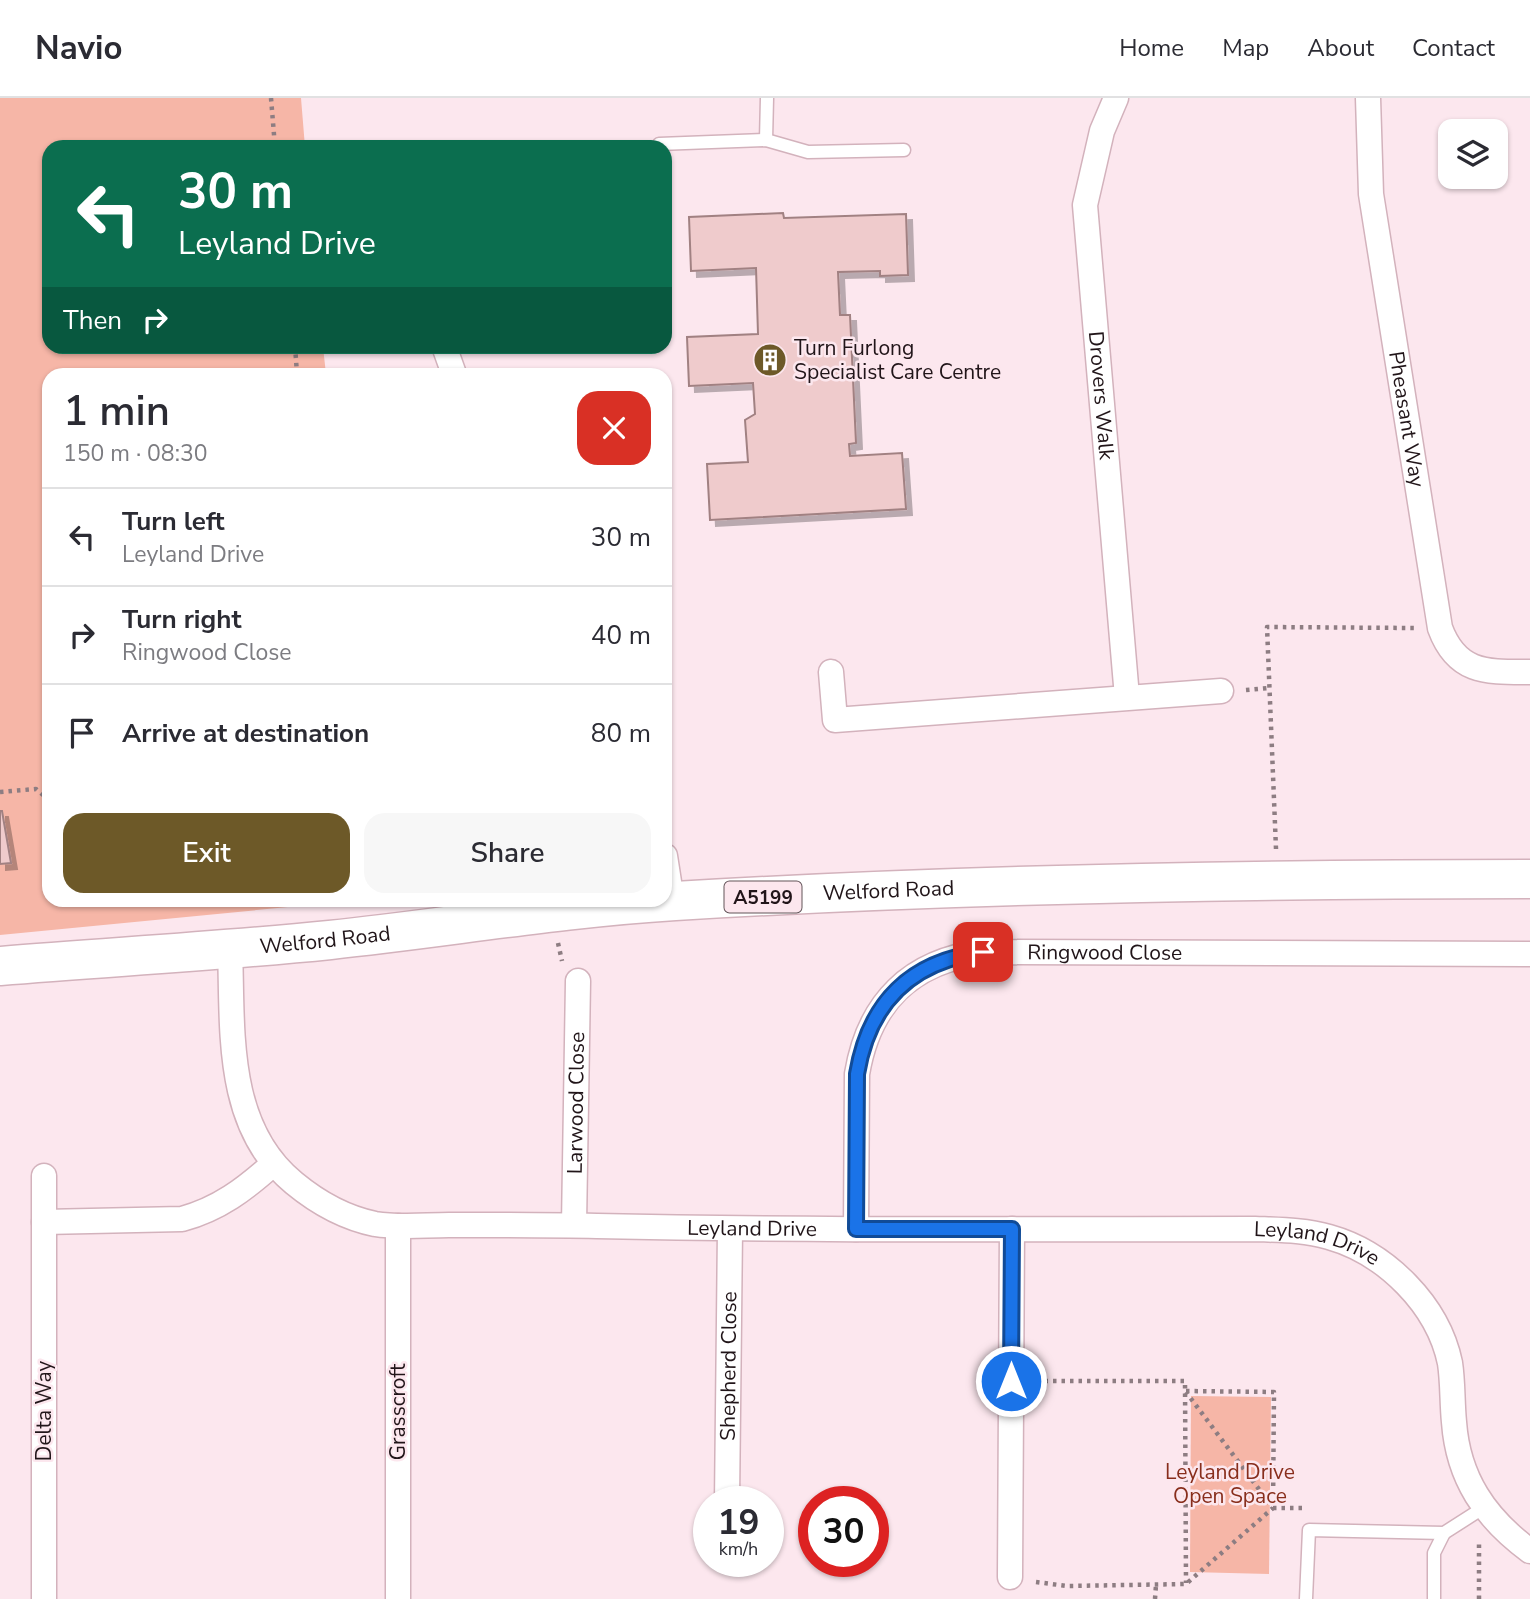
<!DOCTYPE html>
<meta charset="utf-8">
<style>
:root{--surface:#fff;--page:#f7f7f7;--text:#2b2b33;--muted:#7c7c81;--line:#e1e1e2;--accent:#6d5928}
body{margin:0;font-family:"Nunito Sans",sans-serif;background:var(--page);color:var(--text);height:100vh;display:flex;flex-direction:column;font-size:26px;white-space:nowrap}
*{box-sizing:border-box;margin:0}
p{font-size:23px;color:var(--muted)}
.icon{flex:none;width:38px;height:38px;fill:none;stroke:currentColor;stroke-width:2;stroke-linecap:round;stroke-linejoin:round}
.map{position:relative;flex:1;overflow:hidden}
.panel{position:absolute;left:42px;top:270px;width:630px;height:539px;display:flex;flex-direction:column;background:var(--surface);border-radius:21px;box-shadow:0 2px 5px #0004}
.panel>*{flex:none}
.top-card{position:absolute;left:42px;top:42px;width:630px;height:214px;border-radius:21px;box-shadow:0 2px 5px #0004;background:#0b6e4f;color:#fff;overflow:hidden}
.controls{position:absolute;left:1438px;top:21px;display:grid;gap:14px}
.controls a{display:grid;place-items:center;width:70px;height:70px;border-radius:14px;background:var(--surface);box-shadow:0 2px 5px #0004;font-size:35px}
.speed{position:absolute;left:693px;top:1388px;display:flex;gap:14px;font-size:35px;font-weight:700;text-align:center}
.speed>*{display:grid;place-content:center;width:91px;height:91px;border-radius:50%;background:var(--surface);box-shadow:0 2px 5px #0004;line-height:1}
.speed small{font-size:18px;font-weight:400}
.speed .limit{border:10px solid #d22;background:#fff;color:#111}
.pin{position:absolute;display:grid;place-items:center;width:60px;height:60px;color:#fff;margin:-30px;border-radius:14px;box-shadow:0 4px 10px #0006}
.me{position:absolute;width:77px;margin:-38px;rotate:0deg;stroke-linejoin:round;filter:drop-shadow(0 0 5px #0008)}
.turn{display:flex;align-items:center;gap:24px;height:147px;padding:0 21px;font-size:32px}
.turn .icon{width:91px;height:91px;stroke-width:2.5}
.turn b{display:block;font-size:49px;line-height:60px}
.then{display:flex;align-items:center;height:66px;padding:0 21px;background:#0003;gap:14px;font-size:26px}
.round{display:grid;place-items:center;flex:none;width:74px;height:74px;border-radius:21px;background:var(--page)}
.head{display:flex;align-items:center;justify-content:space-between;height:119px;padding:0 21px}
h1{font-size:42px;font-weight:600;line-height:52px}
.button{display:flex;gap:14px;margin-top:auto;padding:14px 21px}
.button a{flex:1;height:80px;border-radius:21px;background:var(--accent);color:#fff;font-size:28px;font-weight:600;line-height:80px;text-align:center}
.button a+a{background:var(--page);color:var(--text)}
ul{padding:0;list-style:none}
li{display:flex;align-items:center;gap:21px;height:98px;padding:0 21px;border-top:2px solid var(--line)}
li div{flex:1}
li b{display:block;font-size:26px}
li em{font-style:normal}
header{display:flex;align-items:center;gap:42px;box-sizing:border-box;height:98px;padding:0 35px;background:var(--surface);border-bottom:2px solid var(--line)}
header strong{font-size:33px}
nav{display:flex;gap:38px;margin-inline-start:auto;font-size:24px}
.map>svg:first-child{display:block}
.green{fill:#f6b6a7}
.building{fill:#efcbcc;stroke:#a18182;stroke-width:2;filter:url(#shadow)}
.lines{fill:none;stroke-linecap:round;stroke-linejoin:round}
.lane-casing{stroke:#d3b2bc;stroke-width:15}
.street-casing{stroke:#d3b2bc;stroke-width:27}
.primary-casing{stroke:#d3b2bc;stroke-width:41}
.path{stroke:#8d7d82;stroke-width:4.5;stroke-dasharray:3.5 5;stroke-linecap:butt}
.lane{stroke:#fff;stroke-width:12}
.street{stroke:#fff;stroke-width:24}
.primary{stroke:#fff;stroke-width:38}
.route-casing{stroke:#114b97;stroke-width:18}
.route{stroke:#1a73e8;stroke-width:12}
.labels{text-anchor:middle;stroke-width:5;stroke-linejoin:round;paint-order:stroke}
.shield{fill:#fce7ee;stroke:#635459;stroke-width:2}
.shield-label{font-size:19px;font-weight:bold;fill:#211519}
.poi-label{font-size:21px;fill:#211519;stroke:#fce7ee;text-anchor:start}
.street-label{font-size:21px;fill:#211519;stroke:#fce7ee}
.park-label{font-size:21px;fill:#882e1c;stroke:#fce7ee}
</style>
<header>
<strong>Navio</strong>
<nav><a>Home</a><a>Map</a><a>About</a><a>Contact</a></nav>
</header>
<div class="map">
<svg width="1530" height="1501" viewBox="0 0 1530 1501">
<defs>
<filter id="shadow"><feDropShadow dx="6" dy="6" stdDeviation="0" flood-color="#0004"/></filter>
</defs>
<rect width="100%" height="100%" fill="#fce7ee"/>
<!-- green -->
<g class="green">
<path d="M 0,0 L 301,0 L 305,49 L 49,49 L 49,248 L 323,249 L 326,276 L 49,276 L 49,802 L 361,802 L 0,837 Z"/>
<path d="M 1191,1298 L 1271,1299 L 1269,1476 L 1190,1474 Z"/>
</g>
<!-- building -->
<g class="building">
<path d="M 783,115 L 784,120 L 906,116 L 908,177 L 880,178 L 880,173 L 838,174 L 840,217 L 850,217 L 856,345 L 849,346 L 850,358 L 902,355 L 906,411 L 710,422 L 707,366 L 748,364 L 745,322 L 755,316 L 753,285 L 689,288 L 687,239 L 758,236 L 756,170 L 691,173 L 689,119 Z"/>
<path d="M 0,713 L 2,713 L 11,765 L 0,766 Z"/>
</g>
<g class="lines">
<defs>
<g id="lane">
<path d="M 766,42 L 767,0"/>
<path d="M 659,46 L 766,42 L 808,54 L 904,52"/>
<path d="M 1306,1501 L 1309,1432 L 1444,1435 L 1483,1410"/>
<path d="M 1434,1501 L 1434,1455 L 1444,1435"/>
</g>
<g id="street">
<path id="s1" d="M 1116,0 L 1102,33 L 1085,107 L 1127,599"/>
<path id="s2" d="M 1368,0 L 1371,96 L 1440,530 C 1457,576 1487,574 1530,574"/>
<path d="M 444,248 L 454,276"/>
<path d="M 831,574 L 835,622 L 1221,593"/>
<path d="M 665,758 L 672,803"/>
<path id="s3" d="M 230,850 C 233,931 224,1028 294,1085 C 317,1104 346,1120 375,1126 C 399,1130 425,1127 449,1127 C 498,1127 548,1127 597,1128 C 816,1133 1036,1131 1255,1131 C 1280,1132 1305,1132 1329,1139 C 1386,1155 1438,1207 1450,1265 C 1453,1285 1452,1304 1454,1324 C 1458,1380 1485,1420 1530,1453"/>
<path d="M 44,1124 L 182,1121 C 219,1111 245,1091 273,1066"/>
<path id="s4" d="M 574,1127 L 578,883"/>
<path id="s5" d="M 856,1131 L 857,976 C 869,904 911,863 983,854 L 1530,856"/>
<path id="s6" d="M 727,1404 L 730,1131"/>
<path d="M 1010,1479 L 1012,1131"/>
<path d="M 44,1501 L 44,1078"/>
<path d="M 398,1501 L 398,1128"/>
</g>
<g id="primary">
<path id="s7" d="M 0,868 C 110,859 221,853 330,842 C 445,830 560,810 675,803 C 960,786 1245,781 1530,781"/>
</g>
</defs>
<!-- lane casing -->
<use href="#lane" class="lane-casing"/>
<!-- street casing -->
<use href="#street" class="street-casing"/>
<!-- primary casing -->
<use href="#primary" class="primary-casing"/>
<!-- path -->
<g class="path">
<path d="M 271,0 L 275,49"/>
<path d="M 295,248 L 297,276"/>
<path d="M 1246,592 L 1269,590"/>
<path d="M 0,694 L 36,691 L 49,702"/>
<path d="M 1276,751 L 1267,529 L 1414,530"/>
<path d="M 558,845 L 562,863"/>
<path d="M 1036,1283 L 1185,1283 L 1186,1485"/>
<path d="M 1186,1293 L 1274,1294 L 1273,1410 L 1306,1410"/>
<path d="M 1036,1484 L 1067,1488 L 1186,1486 L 1273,1410 L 1186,1294"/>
<path d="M 1155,1501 L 1156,1487"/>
<path d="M 1479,1501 L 1479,1445"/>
</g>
<!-- lane -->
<use href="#lane" class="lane"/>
<!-- street -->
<use href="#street" class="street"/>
<!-- primary -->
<use href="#primary" class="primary"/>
</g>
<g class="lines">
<defs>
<path id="route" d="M 983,854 C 911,863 869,904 857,976 L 856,1131 L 1012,1131 L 1011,1283"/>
</defs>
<!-- route casing -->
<use href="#route" class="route-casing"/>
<!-- route -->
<use href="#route" class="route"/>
</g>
<!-- icons -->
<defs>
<symbol id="building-disc" viewBox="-11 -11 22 22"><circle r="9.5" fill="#6d5928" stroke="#fce7ee"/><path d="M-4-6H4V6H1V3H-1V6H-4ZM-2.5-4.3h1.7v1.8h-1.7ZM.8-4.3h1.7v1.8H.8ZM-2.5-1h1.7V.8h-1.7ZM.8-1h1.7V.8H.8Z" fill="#fff"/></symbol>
</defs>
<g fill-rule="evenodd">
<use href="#building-disc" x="751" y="243" width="38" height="38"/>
</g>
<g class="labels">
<!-- shield labels -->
<rect class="shield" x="724.5" y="783.5" width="77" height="31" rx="5"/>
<g class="shield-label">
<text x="763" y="806">A5199</text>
</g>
<!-- poi labels -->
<g class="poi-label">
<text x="794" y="257">Turn Furlong<tspan x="794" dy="24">Specialist Care Centre</tspan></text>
</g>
<!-- street labels -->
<g class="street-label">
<text dy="7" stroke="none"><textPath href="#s1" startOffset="303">Drovers Walk</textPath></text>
<text dy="7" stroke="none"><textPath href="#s2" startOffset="324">Pheasant Way</textPath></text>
<text dy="7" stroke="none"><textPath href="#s7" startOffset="892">Welford Road</textPath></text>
<text dy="7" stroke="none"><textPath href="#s7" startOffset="326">Welford Road</textPath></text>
<text dy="7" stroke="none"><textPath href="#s5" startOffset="467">Ringwood Close</textPath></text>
<text dy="7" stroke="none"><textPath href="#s4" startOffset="122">Larwood Close</textPath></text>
<text dy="7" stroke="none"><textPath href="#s3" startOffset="721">Leyland Drive</textPath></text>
<text dy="7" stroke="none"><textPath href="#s3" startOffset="1288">Leyland Drive</textPath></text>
<text dy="7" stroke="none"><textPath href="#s6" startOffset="136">Shepherd Close</textPath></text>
<text transform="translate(44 1313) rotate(-90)" y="7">Delta Way</text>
<text transform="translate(398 1314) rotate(-90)" y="7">Grasscroft</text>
</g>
<!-- park labels -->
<g class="park-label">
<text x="1230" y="1381">Leyland Drive<tspan x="1230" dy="24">Open Space</tspan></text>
</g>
</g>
</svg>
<div class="controls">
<a><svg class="icon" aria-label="layers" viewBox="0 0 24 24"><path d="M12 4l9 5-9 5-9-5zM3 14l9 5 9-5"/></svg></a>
</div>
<div class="speed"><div>19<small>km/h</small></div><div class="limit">30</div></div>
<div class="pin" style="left:983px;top:854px;background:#d93025"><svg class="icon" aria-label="arrive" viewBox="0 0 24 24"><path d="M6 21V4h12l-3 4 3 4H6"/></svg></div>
<svg class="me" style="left:1011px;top:1283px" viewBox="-20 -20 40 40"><circle r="17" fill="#1a73e8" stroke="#fff" stroke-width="3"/><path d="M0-11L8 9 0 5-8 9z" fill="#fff"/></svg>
<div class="top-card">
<div class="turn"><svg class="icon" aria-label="left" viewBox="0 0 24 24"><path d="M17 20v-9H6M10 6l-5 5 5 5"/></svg><div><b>30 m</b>Leyland Drive</div></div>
<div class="then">Then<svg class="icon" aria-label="right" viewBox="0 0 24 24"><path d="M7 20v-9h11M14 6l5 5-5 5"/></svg></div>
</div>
<section class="panel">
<div class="head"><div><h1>1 min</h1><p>150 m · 08:30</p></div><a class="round" style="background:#d93025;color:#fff"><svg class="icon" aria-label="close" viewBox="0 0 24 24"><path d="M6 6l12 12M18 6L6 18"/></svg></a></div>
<ul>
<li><svg class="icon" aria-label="left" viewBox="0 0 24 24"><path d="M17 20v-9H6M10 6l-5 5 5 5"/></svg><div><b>Turn left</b><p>Leyland Drive</p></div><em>30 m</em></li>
<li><svg class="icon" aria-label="right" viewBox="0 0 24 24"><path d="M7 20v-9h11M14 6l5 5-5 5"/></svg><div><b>Turn right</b><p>Ringwood Close</p></div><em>40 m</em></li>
<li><svg class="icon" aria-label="arrive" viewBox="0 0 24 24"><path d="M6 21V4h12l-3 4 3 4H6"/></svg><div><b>Arrive at destination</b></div><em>80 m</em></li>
</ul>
<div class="button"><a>Exit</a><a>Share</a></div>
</section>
</div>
